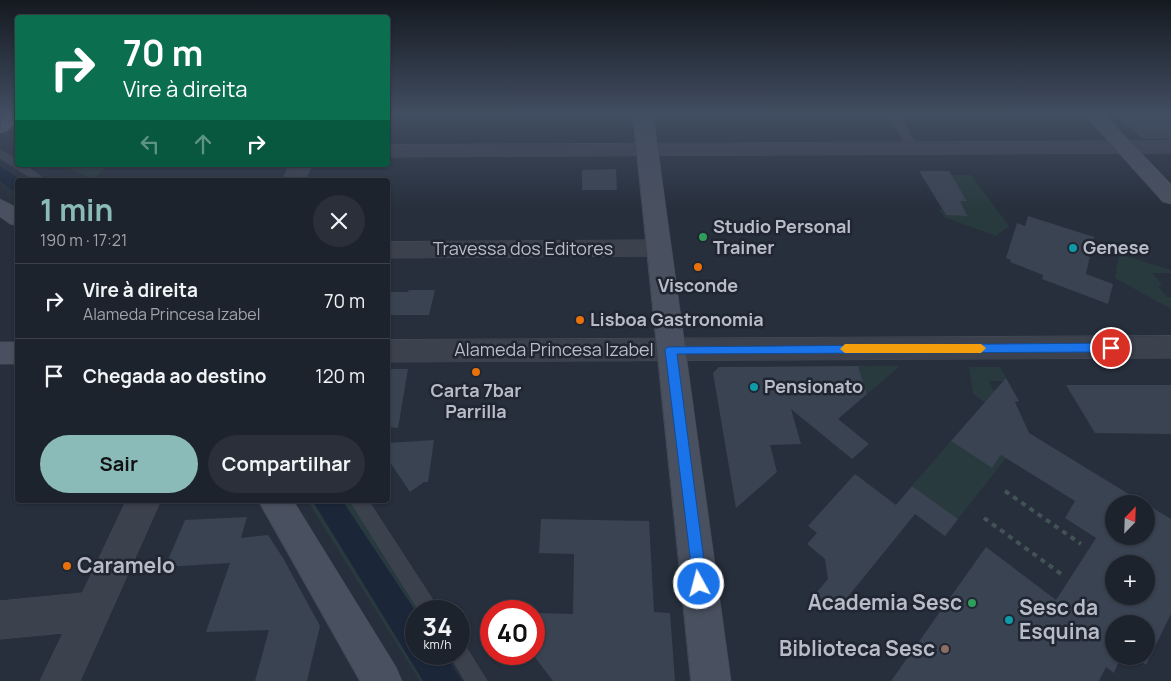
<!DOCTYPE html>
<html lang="pt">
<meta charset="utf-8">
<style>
:root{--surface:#1d232d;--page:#2a2f39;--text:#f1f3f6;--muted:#a0a4aa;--line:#3b4049;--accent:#8bbbb9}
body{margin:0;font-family:Manrope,sans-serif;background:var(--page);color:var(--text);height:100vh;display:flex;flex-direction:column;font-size:19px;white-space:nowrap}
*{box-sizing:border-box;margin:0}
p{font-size:16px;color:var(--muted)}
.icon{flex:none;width:28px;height:28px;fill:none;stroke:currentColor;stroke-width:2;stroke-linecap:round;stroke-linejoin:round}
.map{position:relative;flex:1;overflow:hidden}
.side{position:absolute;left:15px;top:178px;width:375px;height:325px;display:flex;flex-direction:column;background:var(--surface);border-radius:5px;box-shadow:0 1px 4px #0004,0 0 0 1px var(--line)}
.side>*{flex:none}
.banner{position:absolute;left:15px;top:15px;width:375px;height:152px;border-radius:5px;box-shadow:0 1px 4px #0004,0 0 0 1px var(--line);background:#0b6e4f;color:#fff;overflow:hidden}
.needle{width:32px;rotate:23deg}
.tools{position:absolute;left:1105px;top:495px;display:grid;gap:10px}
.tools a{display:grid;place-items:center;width:50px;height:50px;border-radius:50%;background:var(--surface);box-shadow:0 1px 4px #0004,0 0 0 1px var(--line);font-size:25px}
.speed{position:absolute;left:405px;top:600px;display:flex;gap:10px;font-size:25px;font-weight:700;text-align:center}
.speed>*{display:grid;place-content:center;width:65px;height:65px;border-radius:50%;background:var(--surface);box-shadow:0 1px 4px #0004,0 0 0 1px var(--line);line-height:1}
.speed small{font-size:12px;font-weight:400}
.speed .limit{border:8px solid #d22;background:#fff;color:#111}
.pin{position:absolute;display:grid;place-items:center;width:42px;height:42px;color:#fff;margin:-21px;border:2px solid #fff;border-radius:50%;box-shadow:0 1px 5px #0007}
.me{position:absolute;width:55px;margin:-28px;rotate:353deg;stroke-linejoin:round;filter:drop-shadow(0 0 4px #0008)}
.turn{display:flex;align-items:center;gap:18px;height:105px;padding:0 25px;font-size:22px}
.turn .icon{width:65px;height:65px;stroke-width:2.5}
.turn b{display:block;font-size:35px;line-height:42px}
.lanes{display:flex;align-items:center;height:48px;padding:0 25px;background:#0003;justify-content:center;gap:25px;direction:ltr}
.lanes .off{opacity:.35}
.round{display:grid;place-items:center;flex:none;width:52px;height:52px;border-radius:26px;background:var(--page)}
.head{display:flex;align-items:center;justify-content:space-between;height:85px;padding:0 25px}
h1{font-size:30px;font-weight:700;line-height:38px;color:var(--accent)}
.button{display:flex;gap:10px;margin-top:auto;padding:10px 25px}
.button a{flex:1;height:58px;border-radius:30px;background:var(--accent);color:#111;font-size:20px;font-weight:700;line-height:58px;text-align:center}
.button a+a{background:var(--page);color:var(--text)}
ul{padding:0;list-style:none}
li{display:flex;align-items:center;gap:15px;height:75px;padding:0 25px;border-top:1px solid var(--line)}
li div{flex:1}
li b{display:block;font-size:19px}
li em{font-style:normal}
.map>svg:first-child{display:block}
.green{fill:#293a3e}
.water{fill:#1b2639}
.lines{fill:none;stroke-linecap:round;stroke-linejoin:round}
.stream{fill:#1b2639;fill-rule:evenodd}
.building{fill:#3a4352;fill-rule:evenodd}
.lane-casing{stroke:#444a56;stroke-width:1}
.street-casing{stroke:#444a56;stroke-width:1}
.secondary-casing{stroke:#444a56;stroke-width:1}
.primary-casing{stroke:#444a56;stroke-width:1}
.path{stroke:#425356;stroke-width:4;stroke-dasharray:5 5;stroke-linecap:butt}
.lane{fill:#3b414d;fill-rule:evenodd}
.street{fill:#3b414d;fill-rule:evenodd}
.secondary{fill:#49505f;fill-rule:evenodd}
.primary{fill:#59606d;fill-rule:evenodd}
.route{fill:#1a73e8;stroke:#114b97}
.slow{fill:#f59e0b}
.leisure-dot{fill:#2e9e5b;stroke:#202632;stroke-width:2}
.culture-dot{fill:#0f9aa8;stroke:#202632;stroke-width:2}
.food-dot{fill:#e8710a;stroke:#202632;stroke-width:2}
.education-dot{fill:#8d6e63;stroke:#202632;stroke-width:2}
.labels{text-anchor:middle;stroke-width:5;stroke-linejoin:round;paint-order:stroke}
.poi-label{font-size:18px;font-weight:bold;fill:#b7bcc8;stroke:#202632;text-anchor:start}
.street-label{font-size:18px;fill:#b7bcc8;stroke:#202632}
.near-poi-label{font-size:21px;font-weight:bold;fill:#b7bcc8;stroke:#202632;text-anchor:start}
</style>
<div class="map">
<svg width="1171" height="681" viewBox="0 0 1171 681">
<rect width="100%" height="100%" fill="#272f3c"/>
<!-- green -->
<g class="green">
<path d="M 64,165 L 107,165 L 93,180 Z"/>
<path d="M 945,175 L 971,175 L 1009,226 L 996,236 L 944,217 L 939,209 L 942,209 L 946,215 L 968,215 L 960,201 L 967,200 L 961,191 L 955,191 Z"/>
<path d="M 1119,254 L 1171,270 L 1171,273 L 1152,273 L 1162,285 L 1158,286 L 1167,297 L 1171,297 L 1171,309 L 1115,278 Z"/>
<path d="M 858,366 L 900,366 L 867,394 Z"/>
<path d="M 969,367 L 1000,367 L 1008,381 L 989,381 L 997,398 L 985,402 L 973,394 Z"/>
<path d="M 1025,423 L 1028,430 L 958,519 L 912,486 L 951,441 L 992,468 Z"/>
<path d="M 307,500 L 317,500 L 434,681 L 420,681 Z"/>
<path d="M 342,500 L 356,500 L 430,611 L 416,612 Z"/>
</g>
<!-- water -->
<g class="water">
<path d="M 0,166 L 21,180 L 18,180 L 17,193 L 0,181 Z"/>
<path d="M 317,500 L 342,500 L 416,612 L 416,653 Z"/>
<path d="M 417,654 L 444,654 L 462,681 L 434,681 Z"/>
</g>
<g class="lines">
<!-- stream -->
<path class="stream" d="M 312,500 L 321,500 L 434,681 L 423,681 Z"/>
</g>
<!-- building -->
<g class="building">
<path d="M 1116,116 L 1171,117 L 1171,139 L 1143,139 Z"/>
<path d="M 616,169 L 617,190 L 582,190 L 582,170 Z"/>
<path d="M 919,171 L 949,171 L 967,201 L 960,201 L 968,216 L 946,215 Z"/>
<path d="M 1028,216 L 1094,237 L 1086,274 L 1113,284 L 1108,304 L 1042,279 L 1043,275 L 1010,262 L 1011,260 L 1006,258 L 1017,223 L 1025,226 Z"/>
<path d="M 409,290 L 435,290 L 429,315 L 388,315 L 388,292 L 408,292 Z"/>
<path d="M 858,366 L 867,394 L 838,419 L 869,444 L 852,459 L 791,409 L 801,444 L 770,445 L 777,472 L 736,508 L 713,373 L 719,367 Z"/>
<path d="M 388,369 L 408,369 L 398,428 L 388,427 Z"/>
<path d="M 1006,378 L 1019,401 L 1015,402 L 1029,433 L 1145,504 L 1114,504 L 1114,536 L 1146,536 L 1146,504 L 1171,519 L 1171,614 L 1146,665 L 1134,656 L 1146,656 L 1146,624 L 1114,624 L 1114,656 L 1121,656 L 1114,673 L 1106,667 L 1099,681 L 891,681 L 986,547 L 1056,600 L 1096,538 L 1065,518 L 1075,501 L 1001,455 L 992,468 L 951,441 ZM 1114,564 L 1146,564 L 1146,596 L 1114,596 Z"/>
<path d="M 1066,385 L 1171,385 L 1171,434 L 1095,433 Z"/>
<path d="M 434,440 L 428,482 L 424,482 L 410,492 L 388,459 L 388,443 Z"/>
<path d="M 855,474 L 896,505 L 912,486 L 958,519 L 945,536 L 915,514 L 842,604 L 833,608 L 819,599 L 817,592 L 828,579 L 825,559 L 807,544 L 817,533 L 808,526 Z"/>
<path d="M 247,517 L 241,538 L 268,535 L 283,558 L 320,626 L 307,681 L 255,681 L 269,630 L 206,632 L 230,563 L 165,567 L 185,520 Z"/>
<path d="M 541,519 L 649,521 L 654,612 L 670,613 L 675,681 L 553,681 L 534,656 L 534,613 L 573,614 L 574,554 L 539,553 Z"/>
</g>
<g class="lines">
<defs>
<g id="lane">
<path d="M 888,114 L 898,114 L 919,149 L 918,151 L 910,151 Z"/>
<path d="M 0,150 L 18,160 L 18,165 L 25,165 L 46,180 L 34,180 L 0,158 Z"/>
<path d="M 350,500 L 368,500 L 440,611 L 420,611 Z"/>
<path d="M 459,644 L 466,647 L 487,681 L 465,681 L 449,654 L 459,654 Z"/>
</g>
<g id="street">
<path d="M 1171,141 L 1171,153 L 388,157 L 388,145 Z"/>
<path d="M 290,165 L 312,165 L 305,180 L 283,180 Z"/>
<path d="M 659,240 L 668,242 L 671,248 L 668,254 L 659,256 L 388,258 L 388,242 Z"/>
<path d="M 1171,336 L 1171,358 L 388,362 L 388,340 Z"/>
<path d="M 127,500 L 161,500 L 80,681 L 40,681 L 63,633 L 0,639 L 0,601 L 82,593 Z"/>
</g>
<g id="secondary">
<path d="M 633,114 L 653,114 L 731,681 L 691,681 Z"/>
<path d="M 1084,114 L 1104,114 L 1171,184 L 1171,204 L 1163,202 Z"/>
<path d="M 0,199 L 18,208 L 18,226 L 10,224 L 0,217 Z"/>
<rect x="0" y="342" width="18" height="22"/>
<path d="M 258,500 L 293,500 L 396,667 L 402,681 L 360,681 Z"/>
</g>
<path id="primary" d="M 2,114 L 18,114 L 18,121 L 7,131 L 0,133 Z"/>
</defs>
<!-- lane casing -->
<use href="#lane" class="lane-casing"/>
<!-- street casing -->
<use href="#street" class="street-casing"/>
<!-- secondary casing -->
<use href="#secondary" class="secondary-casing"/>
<!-- primary casing -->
<use href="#primary" class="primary-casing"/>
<!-- path -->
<g class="path">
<path d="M 1005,491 L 1081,544"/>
<path d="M 984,518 L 1064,576"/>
</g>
<!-- lane -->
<use href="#lane" class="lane"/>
<!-- street -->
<use href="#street" class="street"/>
<!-- secondary -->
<use href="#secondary" class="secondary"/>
<!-- primary -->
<use href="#primary" class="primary"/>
</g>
<!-- sky -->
<linearGradient id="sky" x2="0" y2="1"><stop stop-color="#151a21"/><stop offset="0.54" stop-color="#414d61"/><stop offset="1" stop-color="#414d61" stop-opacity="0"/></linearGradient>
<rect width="1171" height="210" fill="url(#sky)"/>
<!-- route -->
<path class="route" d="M 1111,343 L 1117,348 L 1111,352 L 677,354 L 707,584 L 705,589 L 699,591 L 694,589 L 665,350 L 667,347 Z"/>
<!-- slow -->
<path class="slow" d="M 845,344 L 981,344 L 986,348 L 981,353 L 845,353 L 840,349 Z"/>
<!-- markers -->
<g class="leisure-dot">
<circle cx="703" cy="237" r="5"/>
<circle cx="972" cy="603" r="5"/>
</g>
<g class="culture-dot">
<circle cx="1073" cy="248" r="5"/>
<circle cx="754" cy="387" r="5"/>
<circle cx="1009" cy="620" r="5"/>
</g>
<g class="food-dot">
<circle cx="698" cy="267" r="5"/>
<circle cx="580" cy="320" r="5"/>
<circle cx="476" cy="372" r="5"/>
<circle cx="67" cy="566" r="5"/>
</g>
<circle class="education-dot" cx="945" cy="649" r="5"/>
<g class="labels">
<!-- poi labels -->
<g class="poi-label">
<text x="713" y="233">Studio Personal<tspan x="713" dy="21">Trainer</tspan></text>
<text x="1083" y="254">Genese</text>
<text x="698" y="292" text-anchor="middle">Visconde</text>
<text x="590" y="326">Lisboa Gastronomia</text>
<text x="764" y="393">Pensionato</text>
<text x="476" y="397" text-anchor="middle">Carta 7bar<tspan x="476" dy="21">Parrilla</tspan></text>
</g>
<!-- street labels -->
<g class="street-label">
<text x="523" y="255">Travessa dos Editores</text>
<text x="554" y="356">Alameda Princesa Izabel</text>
</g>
<!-- near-poi labels -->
<g class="near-poi-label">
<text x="77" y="573">Caramelo</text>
<text x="962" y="610" text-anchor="end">Academia Sesc</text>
<text x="1019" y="615">Sesc da<tspan x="1019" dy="24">Esquina</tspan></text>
<text x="935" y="656" text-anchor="end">Biblioteca Sesc</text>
</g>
</g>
</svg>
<div class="tools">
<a><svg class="needle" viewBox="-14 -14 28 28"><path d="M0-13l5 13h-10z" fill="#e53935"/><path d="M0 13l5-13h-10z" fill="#a0a4aa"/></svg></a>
<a>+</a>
<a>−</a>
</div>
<div class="speed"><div>34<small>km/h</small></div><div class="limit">40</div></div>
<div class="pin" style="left:1111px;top:348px;background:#d93025"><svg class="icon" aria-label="arrive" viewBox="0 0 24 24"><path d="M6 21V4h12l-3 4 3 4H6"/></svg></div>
<svg class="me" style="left:699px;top:584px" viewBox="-20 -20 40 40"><circle r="17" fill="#1a73e8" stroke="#fff" stroke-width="3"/><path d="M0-11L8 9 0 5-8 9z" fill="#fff"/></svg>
<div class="banner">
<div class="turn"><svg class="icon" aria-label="right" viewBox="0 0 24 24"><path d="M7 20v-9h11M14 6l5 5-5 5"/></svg><div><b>70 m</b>Vire à direita</div></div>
<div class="lanes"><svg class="icon off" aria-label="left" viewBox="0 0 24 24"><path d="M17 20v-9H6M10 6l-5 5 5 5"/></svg><svg class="icon off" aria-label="ahead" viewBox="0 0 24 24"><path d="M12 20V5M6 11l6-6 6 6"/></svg><svg class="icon" aria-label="right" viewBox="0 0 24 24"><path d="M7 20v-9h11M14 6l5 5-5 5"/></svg></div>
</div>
<section class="side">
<div class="head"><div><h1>1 min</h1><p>190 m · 17:21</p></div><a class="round"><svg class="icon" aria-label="close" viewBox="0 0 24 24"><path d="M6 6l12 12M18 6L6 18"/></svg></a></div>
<ul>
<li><svg class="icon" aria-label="right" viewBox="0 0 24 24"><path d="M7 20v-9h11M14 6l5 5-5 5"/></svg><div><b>Vire à direita</b><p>Alameda Princesa Izabel</p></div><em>70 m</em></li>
<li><svg class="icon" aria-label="arrive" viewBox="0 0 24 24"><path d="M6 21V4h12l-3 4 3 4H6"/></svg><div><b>Chegada ao destino</b></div><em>120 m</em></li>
</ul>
<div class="button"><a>Sair</a><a>Compartilhar</a></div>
</section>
</div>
